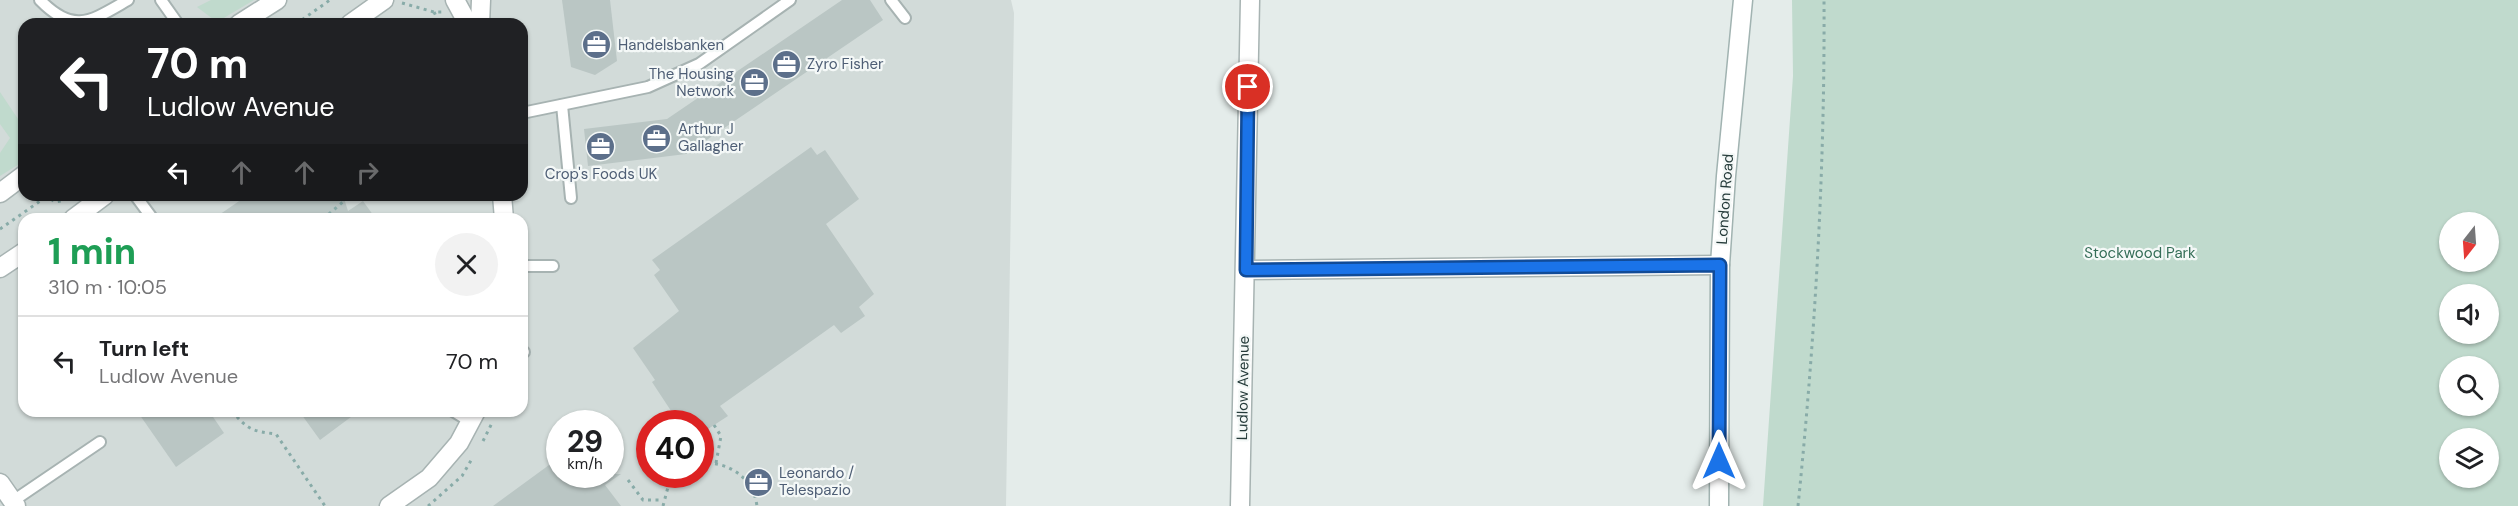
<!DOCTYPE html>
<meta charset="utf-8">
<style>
:root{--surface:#fff;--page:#f2f2f2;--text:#202124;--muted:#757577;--line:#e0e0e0}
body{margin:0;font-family:"DM Sans",sans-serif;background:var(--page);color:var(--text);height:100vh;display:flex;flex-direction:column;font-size:22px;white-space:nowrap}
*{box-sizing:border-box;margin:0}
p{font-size:20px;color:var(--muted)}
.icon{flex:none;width:33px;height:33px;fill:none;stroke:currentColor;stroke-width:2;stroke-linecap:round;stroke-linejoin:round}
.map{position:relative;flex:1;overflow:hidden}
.sheet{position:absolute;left:18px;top:213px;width:510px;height:204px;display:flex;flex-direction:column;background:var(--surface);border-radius:18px;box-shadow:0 2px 4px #0004}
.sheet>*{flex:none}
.guide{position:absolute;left:18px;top:18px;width:510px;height:183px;border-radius:18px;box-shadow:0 2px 4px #0004;background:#202124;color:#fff;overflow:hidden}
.needle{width:39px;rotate:197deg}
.controls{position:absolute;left:2439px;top:212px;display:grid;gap:12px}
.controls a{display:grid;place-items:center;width:60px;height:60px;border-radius:50%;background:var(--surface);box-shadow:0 2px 4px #0004;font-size:30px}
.speed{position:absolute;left:546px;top:410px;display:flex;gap:12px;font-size:30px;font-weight:700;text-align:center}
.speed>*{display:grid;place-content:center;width:78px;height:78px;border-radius:50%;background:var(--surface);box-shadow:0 2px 4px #0004;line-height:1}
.speed small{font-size:15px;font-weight:400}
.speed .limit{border:9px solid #d22;background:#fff;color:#111}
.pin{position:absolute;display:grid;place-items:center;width:51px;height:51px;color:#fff;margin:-26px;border:3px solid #fff;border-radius:50%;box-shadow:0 2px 6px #0007}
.me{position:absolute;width:66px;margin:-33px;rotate:0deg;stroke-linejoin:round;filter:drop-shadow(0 0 4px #0008)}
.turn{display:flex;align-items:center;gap:21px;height:126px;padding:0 30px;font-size:27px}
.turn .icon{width:78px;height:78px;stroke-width:2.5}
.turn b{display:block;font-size:42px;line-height:51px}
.lanes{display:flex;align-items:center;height:57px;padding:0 30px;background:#0003;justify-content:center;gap:30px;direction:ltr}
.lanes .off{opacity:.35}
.round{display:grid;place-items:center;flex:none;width:63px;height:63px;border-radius:32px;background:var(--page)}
.headline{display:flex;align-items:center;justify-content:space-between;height:102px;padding:0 30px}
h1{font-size:36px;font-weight:800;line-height:45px;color:#1e9e55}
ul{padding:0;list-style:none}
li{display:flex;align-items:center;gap:18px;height:90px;padding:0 30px;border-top:2px solid var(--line)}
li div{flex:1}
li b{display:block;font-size:22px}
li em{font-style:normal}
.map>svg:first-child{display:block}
.built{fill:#d2dbd9;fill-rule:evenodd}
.green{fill:#c0dacd;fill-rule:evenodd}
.building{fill:#bac6c4}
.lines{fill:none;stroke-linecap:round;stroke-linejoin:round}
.lane-casing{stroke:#a7b3b2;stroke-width:14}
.street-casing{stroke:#a7b3b2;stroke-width:21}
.secondary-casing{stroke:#a1b3b1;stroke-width:21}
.path{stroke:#88aba8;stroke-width:3;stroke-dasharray:3 4.5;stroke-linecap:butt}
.lane{stroke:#fff;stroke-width:10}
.street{stroke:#fff;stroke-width:18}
.secondary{stroke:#fff;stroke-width:18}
.route-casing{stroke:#114b97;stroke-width:15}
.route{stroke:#1a73e8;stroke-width:10}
.labels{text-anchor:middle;stroke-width:4.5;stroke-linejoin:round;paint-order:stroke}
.service-label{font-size:15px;fill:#4e5e75;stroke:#f4f8f7;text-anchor:start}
.street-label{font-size:15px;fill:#253b3a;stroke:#f4f8f7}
.park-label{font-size:15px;fill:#346d57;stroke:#f4f8f7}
</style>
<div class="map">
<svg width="2518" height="506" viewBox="0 0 2518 506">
<rect width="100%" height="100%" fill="#e4ecea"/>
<!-- built -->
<path class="built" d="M 0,0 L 1011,0 L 1014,13 L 1006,506 L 0,506 ZM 24,24 L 522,24 L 522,195 L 24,195 ZM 24,219 L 522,219 L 522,411 L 24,411 ZM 560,423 L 610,423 L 610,474 L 560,474 ZM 650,423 L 700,423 L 700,474 L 650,474 Z"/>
<!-- green -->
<g class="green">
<path d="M 211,0 L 254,0 L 217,22 L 197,7 Z"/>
<path d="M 1792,0 L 2518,0 L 2518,506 L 1763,506 L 1793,76 ZM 2450,222 L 2488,222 L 2488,261 L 2450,261 ZM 2450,294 L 2488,294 L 2488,333 L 2450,333 ZM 2450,366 L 2488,366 L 2488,405 L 2450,405 ZM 2450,438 L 2488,438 L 2488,477 L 2450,477 Z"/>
<path d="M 0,92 L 24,128 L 24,161 L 0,176 L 0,153 L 10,138 L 0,124 Z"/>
</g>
<!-- building -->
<g class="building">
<path d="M 562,0 L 610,0 L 617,61 L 595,75 L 571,67 Z"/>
<path d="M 842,0 L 870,0 L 883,20 L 686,154 L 588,166 L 584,129 L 667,119 Z"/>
<path d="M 811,147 L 817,155 L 825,150 L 859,199 L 826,224 L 874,294 L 859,307 L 865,316 L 841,333 L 834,325 L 720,406 L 728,416 L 708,429 L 703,423 L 679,423 L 652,382 L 655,380 L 633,348 L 679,311 L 654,275 L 660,270 L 652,260 Z"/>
<path d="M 248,195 L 343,195 L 348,211 L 363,201 L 376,219 L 213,219 Z"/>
<path d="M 137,411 L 209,411 L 224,433 L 176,467 Z"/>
<path d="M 299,411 L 359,411 L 320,440 Z"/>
<path d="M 560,457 L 560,474 L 621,474 L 605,485 L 621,506 L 493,506 Z"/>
</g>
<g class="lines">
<defs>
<g id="lane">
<path d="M 40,0 C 74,35 91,21 128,0"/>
<path d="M 161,0 L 178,24"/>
<path d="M 891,0 L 905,18"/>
<path d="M 562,105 L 571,198"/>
<path d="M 522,113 L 648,87 L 699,64 L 790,0"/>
<path d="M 135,195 L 152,218"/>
<path d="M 522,266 L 553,266"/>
<path d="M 522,352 L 524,352"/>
<path d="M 453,411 L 471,422"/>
<path d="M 13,501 L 100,442"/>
</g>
<g id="street">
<path d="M 455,0 L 468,24"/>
<path d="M 239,24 L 277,0"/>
<path d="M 350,24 L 384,0"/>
<path d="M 480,24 L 481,0"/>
<path d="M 0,193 L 24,175"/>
<path d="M 502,195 L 504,219"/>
<path d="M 73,219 L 105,195"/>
<path d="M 0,268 L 24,252"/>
<path d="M 1246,270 L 1720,265"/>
<path d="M 0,483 L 16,506"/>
<path d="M 389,506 L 429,478 L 459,443 L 476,411"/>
<path d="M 1240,506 L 1250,0"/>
</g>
<path id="secondary" d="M 1719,506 L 1720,265 L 1726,176 L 1743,0"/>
</defs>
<!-- lane casing -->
<use href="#lane" class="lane-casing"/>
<!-- street casing -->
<use href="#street" class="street-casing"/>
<!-- secondary casing -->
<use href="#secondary" class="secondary-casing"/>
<!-- path -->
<g class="path">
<path d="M 402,3 L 434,12 L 442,12"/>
<path d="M 434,12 L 440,24"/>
<path d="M 296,24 L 330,0"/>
<path d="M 45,195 L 55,202 L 61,201 L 65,195"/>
<path d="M 323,219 L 351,195"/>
<path d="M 523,222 L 525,252"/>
<path d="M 0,229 L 46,197"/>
<path d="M 522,319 L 525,279"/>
<path d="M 232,411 C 248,430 252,431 276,434 L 325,506"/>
<path d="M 714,425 L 721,436 L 716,463"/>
<path d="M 483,441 L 492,423"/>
<path d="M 700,463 C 728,461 753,477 757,506"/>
<path d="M 628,480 L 643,500 L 663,500"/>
<path d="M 428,506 L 462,476 L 473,457"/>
<path d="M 663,506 L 668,487 L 679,474"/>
<path d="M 1798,506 C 1815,338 1825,169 1824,0"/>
</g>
<!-- lane -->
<use href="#lane" class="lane"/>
<!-- street -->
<use href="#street" class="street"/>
<!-- secondary -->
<use href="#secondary" class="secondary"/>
</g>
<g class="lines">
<defs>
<path id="route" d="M 1248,87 L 1246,270 L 1720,265 L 1719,461"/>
</defs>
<!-- route casing -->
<use href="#route" class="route-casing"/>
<!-- route -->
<use href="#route" class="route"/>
</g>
<!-- icons -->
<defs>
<symbol id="office-disc" viewBox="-11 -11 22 22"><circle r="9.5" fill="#5c6f8a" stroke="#f4f8f7"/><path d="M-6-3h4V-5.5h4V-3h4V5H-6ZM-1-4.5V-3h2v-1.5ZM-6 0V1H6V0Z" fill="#fff"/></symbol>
</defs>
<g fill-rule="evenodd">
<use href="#office-disc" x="580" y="28" width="33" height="33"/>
<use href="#office-disc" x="770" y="48" width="33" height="33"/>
<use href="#office-disc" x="738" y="66" width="33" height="33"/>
<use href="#office-disc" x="640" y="122" width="33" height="33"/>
<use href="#office-disc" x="584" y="130" width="33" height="33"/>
<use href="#office-disc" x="742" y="466" width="33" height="33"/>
</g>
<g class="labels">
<!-- service labels -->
<g class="service-label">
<text x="618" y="50">Handelsbanken</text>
<text x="807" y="69">Zyro Fisher</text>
<text x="734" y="79" text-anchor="end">The Housing<tspan x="734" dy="17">Network</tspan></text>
<text x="678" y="134">Arthur J<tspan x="678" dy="17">Gallagher</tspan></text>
<text x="601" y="179" text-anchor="middle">Crop's Foods UK</text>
<text x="779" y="478">Leonardo /<tspan x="779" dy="17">Telespazio</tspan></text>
</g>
<!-- street labels -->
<g class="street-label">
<text transform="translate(1725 199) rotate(-86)" y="5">London Road</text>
<text transform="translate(1243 388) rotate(-89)" y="5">Ludlow Avenue</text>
</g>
<!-- park labels -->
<g class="park-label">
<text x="2140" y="258">Stockwood Park</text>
</g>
</g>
</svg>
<div class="controls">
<a><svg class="needle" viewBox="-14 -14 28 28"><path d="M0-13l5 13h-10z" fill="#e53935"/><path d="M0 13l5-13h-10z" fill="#757577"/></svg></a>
<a><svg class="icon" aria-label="sound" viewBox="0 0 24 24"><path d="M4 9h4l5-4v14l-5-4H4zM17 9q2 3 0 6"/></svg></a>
<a><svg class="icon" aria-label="search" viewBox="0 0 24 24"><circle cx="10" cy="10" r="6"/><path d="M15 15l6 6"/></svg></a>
<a><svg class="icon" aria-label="layers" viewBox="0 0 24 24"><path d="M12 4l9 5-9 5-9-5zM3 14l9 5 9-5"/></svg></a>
</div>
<div class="speed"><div>29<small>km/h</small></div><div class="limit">40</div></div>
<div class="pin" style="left:1248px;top:87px;background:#d93025"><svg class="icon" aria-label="arrive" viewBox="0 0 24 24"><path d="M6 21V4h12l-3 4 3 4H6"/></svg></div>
<svg class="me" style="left:1719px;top:461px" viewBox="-20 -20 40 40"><path d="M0-17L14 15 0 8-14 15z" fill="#1a73e8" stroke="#fff" stroke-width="4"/></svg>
<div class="guide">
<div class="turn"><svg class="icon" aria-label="left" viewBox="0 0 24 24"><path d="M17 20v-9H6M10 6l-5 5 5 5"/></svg><div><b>70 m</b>Ludlow Avenue</div></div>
<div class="lanes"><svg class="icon" aria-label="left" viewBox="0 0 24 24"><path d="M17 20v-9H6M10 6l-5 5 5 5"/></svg><svg class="icon off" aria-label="ahead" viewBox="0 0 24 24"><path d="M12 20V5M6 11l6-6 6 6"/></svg><svg class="icon off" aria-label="ahead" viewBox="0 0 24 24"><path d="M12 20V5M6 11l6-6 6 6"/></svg><svg class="icon off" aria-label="right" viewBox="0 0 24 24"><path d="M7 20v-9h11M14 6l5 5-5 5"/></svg></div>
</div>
<section class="sheet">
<div class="headline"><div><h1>1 min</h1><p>310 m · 10:05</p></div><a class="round"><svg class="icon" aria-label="close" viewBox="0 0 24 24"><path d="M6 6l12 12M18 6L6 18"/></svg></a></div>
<ul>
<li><svg class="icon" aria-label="left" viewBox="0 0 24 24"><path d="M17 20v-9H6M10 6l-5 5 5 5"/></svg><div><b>Turn left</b><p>Ludlow Avenue</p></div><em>70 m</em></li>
</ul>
</section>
</div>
